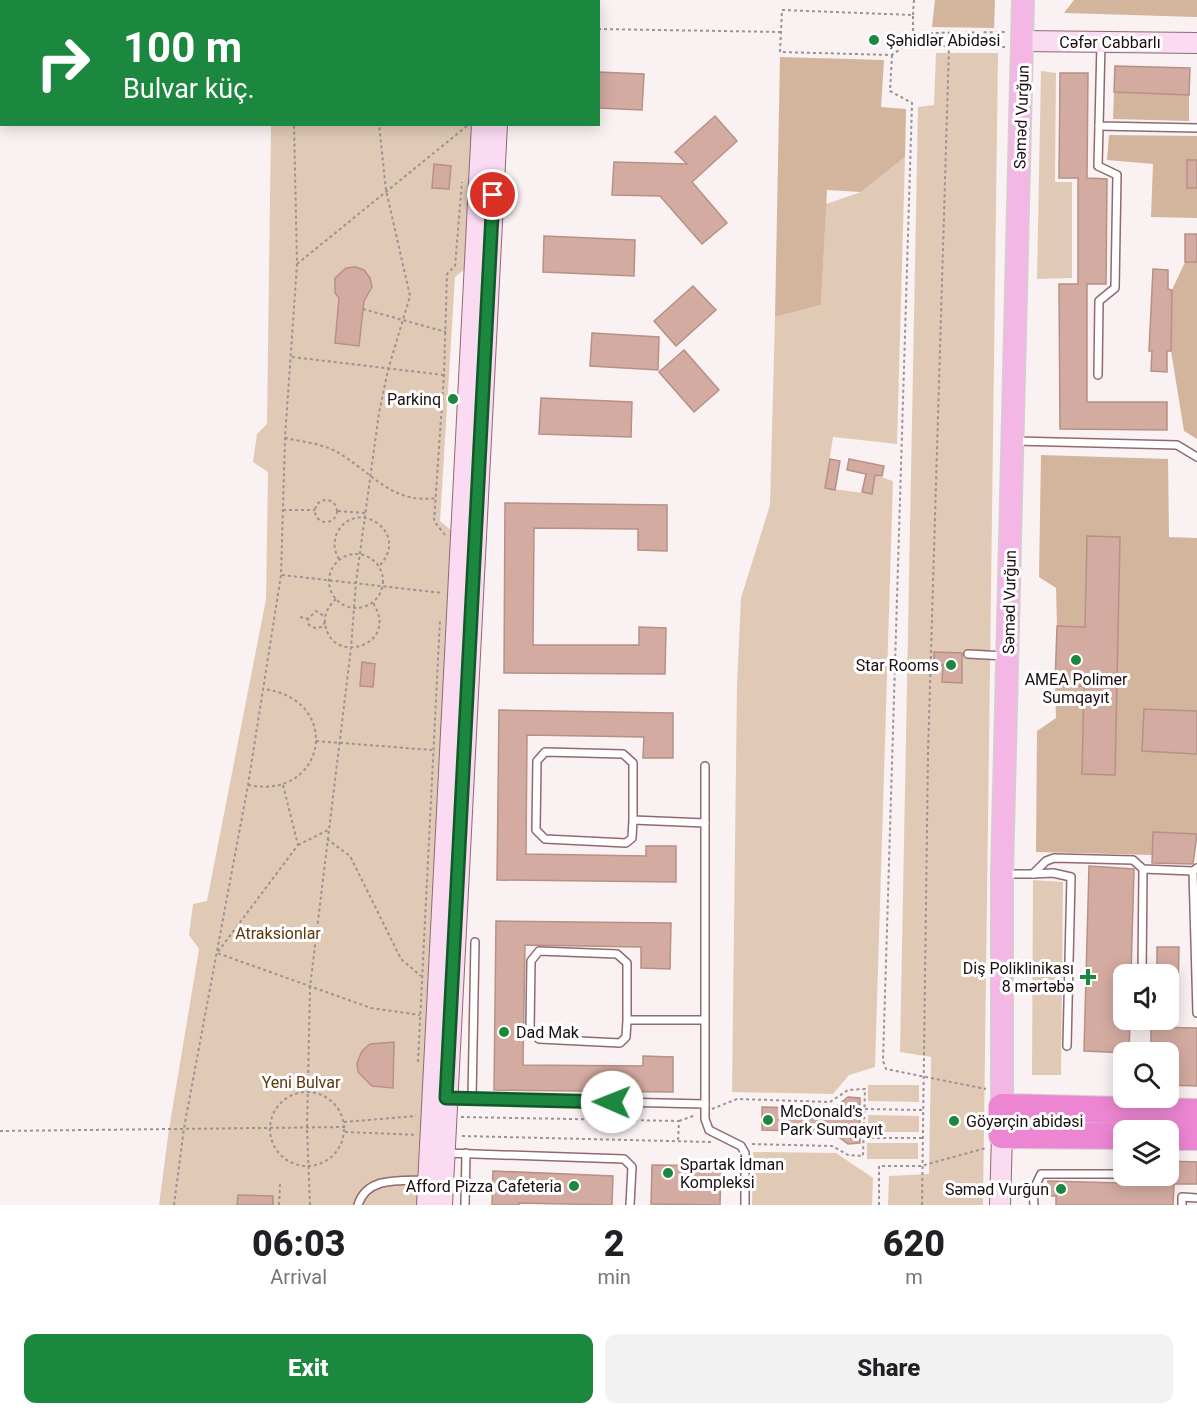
<!DOCTYPE html>
<meta charset="utf-8">
<style>
:root{--surface:#fff;--page:#f2f2f2;--text:#202124;--muted:#757577;--accent:#1c873e}
body{margin:0;font-family:Roboto,sans-serif;background:var(--page);color:var(--text);height:100vh;display:flex;flex-direction:column;font-size:22px;white-space:nowrap}
*{box-sizing:border-box;margin:0}
p{font-size:20px;color:var(--muted)}
.icon{flex:none;width:33px;height:33px;fill:none;stroke:currentColor;stroke-width:2;stroke-linecap:round;stroke-linejoin:round}
.map{position:relative;height:1205px;overflow:hidden}
.drawer{display:flex;flex-direction:column;background:var(--surface);flex:1}
.drawer>*{flex:none}
.banner{position:absolute;left:0px;top:0px;width:600px;height:126px;box-shadow:0 3px 15px #0003;background:#1c873e;color:#fff;overflow:hidden}
.buttons{position:absolute;left:1113px;top:964px;display:grid;gap:12px}
.buttons a{display:grid;place-items:center;width:66px;height:66px;border-radius:12px;background:var(--surface);box-shadow:0 3px 15px #0003;font-size:30px}
.pin{position:absolute;display:grid;place-items:center;width:51px;height:51px;color:#fff;margin:-26px;border:3px solid #fff;border-radius:50%;box-shadow:0 2px 6px #0007}
.me{position:absolute;width:66px;margin:-33px;rotate:271deg;stroke-linejoin:round;filter:drop-shadow(0 0 4px #0008)}
.turn{display:flex;align-items:center;gap:21px;height:126px;padding:0 24px;font-size:27px}
.turn .icon{width:78px;height:78px;stroke-width:2.5}
.turn b{display:block;font-size:42px;line-height:51px}
.eta{display:flex;justify-content:space-evenly;align-items:center;height:102px;text-align:center}
.eta b{font-size:36px;font-weight:800;line-height:42px}
.action{display:flex;gap:12px;margin-top:auto;padding:12px 24px}
.action a{flex:1;height:69px;border-radius:12px;background:var(--accent);color:#fff;font-size:24px;font-weight:800;line-height:69px;text-align:center}
.action a+a{background:var(--page);color:var(--text)}
.map>svg:first-child{display:block}
.green{fill:#e0cab6}
.forest{fill:#d2b59c}
.building{fill:#d3aba1;stroke:#b79086;stroke-width:1.5}
.lines{fill:none;stroke-linecap:round;stroke-linejoin:round}
.lane-casing{stroke:#906a71;stroke-width:10}
.secondary-casing{stroke:#906a71;stroke-width:22}
.primary-casing{stroke:#d2cfcf;stroke-width:24}
.highway-casing{stroke:#d2cfcf;stroke-width:28}
.path{stroke:#9d9193;stroke-width:2;stroke-dasharray:3 3;stroke-linecap:butt}
.lane{stroke:#fff;stroke-width:7}
.secondary{stroke:#fadbf2;stroke-width:20}
.primary{stroke:#f4b6e4;stroke-width:21}
.highway{stroke:#ed86d2;stroke-width:26}
.route-casing{stroke:#125828;stroke-width:15}
.route{stroke:#1c873e;stroke-width:10}
.poi-dot{fill:#1c873e;stroke:#fff;stroke-width:2}
.labels{text-anchor:middle;stroke-width:6;stroke-linejoin:round;paint-order:stroke}
.poi-label{font-size:16px;fill:#1c0e10;stroke:#fff;text-anchor:start}
.street-label{font-size:16px;fill:#1c0e10;stroke:#fff}
.park-label{font-size:16px;fill:#5d370b;stroke:#fff}
</style>
<div class="map">
<svg width="1197" height="1205" viewBox="0 0 1197 1205">
<rect width="100%" height="100%" fill="#faf1f2"/>
<!-- green -->
<g class="green">
<path d="M 936,53 L 998,53 L 983,1205 L 888,1205 L 889,1176 L 929,1174 L 931,1057 L 900,1052 L 918,107 L 934,105 Z"/>
<path d="M 1041,71 L 1056,73 L 1055,182 L 1072,182 L 1072,278 L 1037,279 Z"/>
<path d="M 271,125 L 473,125 L 465,269 L 455,277 L 440,521 L 452,531 L 418,1205 L 159,1205 L 169,1129 L 199,949 L 189,935 L 193,904 L 207,901 L 266,599 L 268,472 L 253,462 L 257,434 L 267,424 Z"/>
<path d="M 905,157 L 897,444 L 833,437 L 825,488 L 871,494 L 875,475 L 893,481 L 875,1067 L 849,1075 L 833,1094 L 732,1092 L 737,685 L 741,598 L 770,505 L 775,317 L 821,305 L 826,204 L 861,192 Z"/>
<path d="M 1033,880 L 1063,882 L 1061,1075 L 1032,1075 Z"/>
<path d="M 868,1085 L 919,1085 L 919,1102 L 868,1101 Z"/>
<path d="M 868,1115 L 919,1116 L 919,1132 L 868,1132 Z"/>
<rect x="867" y="1143" width="51" height="16"/>
<path d="M 753,1152 L 836,1153 L 873,1178 L 872,1205 L 752,1205 Z"/>
</g>
<!-- forest -->
<g class="forest">
<path d="M 935,0 L 995,0 L 994,28 L 932,27 Z"/>
<path d="M 1074,0 L 1197,0 L 1197,17 L 1064,13 Z"/>
<path d="M 780,57 L 884,60 L 881,107 L 906,109 L 905,157 L 861,192 L 827,190 L 821,305 L 775,317 Z"/>
<path d="M 1114,92 L 1189,95 L 1189,121 L 1113,119 Z"/>
<path d="M 1109,135 L 1197,136 L 1197,160 L 1187,160 L 1197,188 L 1197,218 L 1151,217 L 1153,164 L 1107,160 Z"/>
<path d="M 1185,262 L 1197,262 L 1197,439 L 1184,431 L 1171,351 L 1172,290 Z"/>
<path d="M 1041,455 L 1168,459 L 1169,537 L 1197,538 L 1197,711 L 1144,709 L 1142,751 L 1197,754 L 1197,834 L 1153,832 L 1152,855 L 1036,852 L 1037,731 L 1056,718 L 1055,685 L 1084,686 L 1082,774 L 1115,775 L 1120,537 L 1087,536 L 1085,627 L 1057,626 L 1056,588 L 1039,577 Z"/>
</g>
<!-- building -->
<g class="building">
<path d="M 1115,66 L 1190,68 L 1189,95 L 1114,92 Z"/>
<path d="M 598,72 L 644,74 L 642,110 L 598,108 Z"/>
<path d="M 1060,73 L 1088,73 L 1087,178 L 1107,179 L 1106,284 L 1087,284 L 1087,402 L 1167,402 L 1167,430 L 1060,429 L 1059,284 L 1078,284 L 1078,178 L 1059,178 Z"/>
<path d="M 715,116 L 737,141 L 692,182 L 727,223 L 702,244 L 660,196 L 612,195 L 614,162 L 687,164 L 675,152 Z"/>
<rect x="1187" y="160" width="10" height="28"/>
<path d="M 434,164 L 451,166 L 449,189 L 432,188 Z"/>
<rect x="1185" y="234" width="12" height="28"/>
<path d="M 544,236 L 635,240 L 634,276 L 543,272 Z"/>
<path d="M 355,267 L 364,270 L 370,278 L 372,287 L 364,301 L 359,346 L 335,343 L 339,298 L 335,293 L 335,278 L 346,268 Z"/>
<path d="M 1153,269 L 1168,270 L 1168,289 L 1172,290 L 1171,351 L 1167,351 L 1167,372 L 1151,371 L 1152,351 L 1149,351 Z"/>
<path d="M 693,286 L 716,310 L 676,346 L 654,321 Z"/>
<path d="M 592,333 L 659,337 L 658,370 L 590,366 Z"/>
<path d="M 684,350 L 719,390 L 694,412 L 659,372 Z"/>
<path d="M 541,398 L 632,402 L 631,437 L 539,434 Z"/>
<path d="M 830,459 L 840,461 L 835,490 L 825,488 Z"/>
<path d="M 849,459 L 884,466 L 882,476 L 875,475 L 872,494 L 862,492 L 866,474 L 847,470 Z"/>
<path d="M 505,503 L 667,505 L 667,551 L 638,550 L 638,529 L 534,528 L 533,645 L 639,645 L 639,627 L 666,628 L 665,674 L 504,673 Z"/>
<path d="M 1087,536 L 1120,537 L 1115,775 L 1082,774 L 1084,686 L 1055,685 L 1057,626 L 1085,627 Z"/>
<path d="M 934,652 L 962,653 L 962,683 L 942,682 L 943,665 L 934,664 Z"/>
<path d="M 362,662 L 375,664 L 373,687 L 360,686 Z"/>
<path d="M 1144,709 L 1197,711 L 1197,754 L 1142,751 Z"/>
<path d="M 499,710 L 673,713 L 673,758 L 643,758 L 644,737 L 527,735 L 526,854 L 646,856 L 646,846 L 676,846 L 676,882 L 497,880 Z"/>
<path d="M 1153,832 L 1197,834 L 1193,864 L 1152,863 Z"/>
<path d="M 1089,866 L 1134,869 L 1131,975 L 1124,975 L 1124,1020 L 1130,1020 L 1129,1053 L 1084,1051 Z"/>
<path d="M 496,921 L 671,923 L 670,969 L 641,968 L 641,947 L 525,945 L 523,1065 L 643,1066 L 643,1056 L 673,1057 L 673,1092 L 494,1090 Z"/>
<path d="M 1157,947 L 1179,947 L 1178,992 L 1168,992 L 1168,975 L 1157,975 Z"/>
<path d="M 1151,1027 L 1197,1028 L 1197,1086 L 1168,1085 L 1168,1053 L 1151,1053 Z"/>
<path d="M 394,1042 L 393,1088 L 372,1086 L 358,1072 L 357,1063 L 362,1051 L 370,1044 Z"/>
<path d="M 848,1097 L 860,1098 L 860,1143 L 848,1144 L 832,1132 L 762,1130 L 762,1107 L 833,1109 Z"/>
<path d="M 1168,1161 L 1197,1162 L 1197,1184 L 1174,1184 L 1173,1205 L 1056,1205 L 1056,1196 L 1048,1196 L 1048,1181 L 1159,1184 L 1159,1176 L 1168,1176 Z"/>
<path d="M 652,1165 L 721,1166 L 720,1205 L 651,1204 Z"/>
<path d="M 493,1171 L 613,1176 L 612,1205 L 519,1203 L 519,1205 L 492,1205 Z"/>
<path d="M 238,1195 L 273,1196 L 273,1205 L 237,1205 Z"/>
</g>
<g class="lines">
<defs>
<g id="lane">
<path d="M 1101,43 L 1099,126 L 1197,128"/>
<path d="M 1098,375 L 1099,301 L 1115,288 L 1117,175 L 1098,166 L 1099,126"/>
<path d="M 1015,441 L 1177,445 L 1197,457"/>
<path d="M 968,654 L 1005,656"/>
<path d="M 705,766 L 705,1119 L 709,1130 L 741,1146 L 745,1153 L 745,1205"/>
<path d="M 633,820 L 633,763 L 623,754 L 545,752 L 537,761 L 536,830 L 545,839 L 626,843 L 632,838 L 633,820 L 705,823"/>
<path d="M 1193,871 L 1197,1013"/>
<path d="M 1006,874 L 1033,874 L 1046,861 L 1054,858 L 1133,860 L 1143,869 L 1193,871 L 1197,868"/>
<path d="M 1033,874 L 1053,873 L 1071,877 L 1067,1046"/>
<path d="M 1142,975 L 1143,869"/>
<path d="M 627,1020 L 627,963 L 617,954 L 539,951 L 531,961 L 530,1030 L 539,1039 L 620,1043 L 626,1037 L 627,1020 L 704,1020"/>
<path d="M 449,1098 L 705,1104"/>
<path d="M 472,1098 L 475,942"/>
<path d="M 446,1153 L 624,1159 L 632,1167 L 630,1205"/>
<path d="M 358,1205 C 367,1176 400,1181 426,1180"/>
<path d="M 465,1205 L 466,1153"/>
<path d="M 1034,1205 L 1033,1191 L 1041,1174 L 1124,1174"/>
<path d="M 1182,1205 L 1182,1197 L 1197,1198"/>
</g>
<g id="secondary">
<path d="M 489,2 L 489,0"/>
<path d="M 504,2 L 505,0"/>
<path d="M 1022,41 L 1197,43"/>
<path d="M 427,1205 L 482,124"/>
<path d="M 442,1205 L 497,124"/>
<path d="M 1000,1205 L 1002,1135"/>
</g>
<path id="primary" d="M 1002,1107 L 1002,874 L 1023,0"/>
<g id="highway">
<path d="M 1124,1136 L 1002,1135 L 1002,1107 L 1197,1112"/>
<path d="M 1168,1137 L 1197,1137"/>
</g>
</defs>
<!-- lane casing -->
<use href="#lane" class="lane-casing"/>
<!-- secondary casing -->
<use href="#secondary" class="secondary-casing"/>
<!-- primary casing -->
<use href="#primary" class="primary-casing"/>
<!-- highway casing -->
<use href="#highway" class="highway-casing"/>
<!-- path -->
<g class="path">
<path d="M 292,0 L 292,2"/>
<path d="M 396,0 L 398,2"/>
<path d="M 345,2 L 346,0"/>
<path d="M 782,10 L 913,15 L 913,40 L 892,55 L 780,52 Z"/>
<path d="M 913,15 L 914,0"/>
<path d="M 598,29 L 781,32"/>
<path d="M 913,40 L 931,33 L 1006,32"/>
<path d="M 913,40 L 935,46 L 1005,47"/>
<path d="M 892,55 L 890,91 L 912,103 L 883,1061 L 886,1069 L 986,1089"/>
<path d="M 297,264 L 467,126"/>
<path d="M 363,309 L 446,332"/>
<path d="M 292,357 L 444,375"/>
<path d="M 285,438 C 304,442 326,444 342,455 C 375,476 394,504 436,498"/>
<circle cx="326" cy="511" r="11"/>
<path d="M 283,510 L 315,510"/>
<path d="M 338,511 L 365,513"/>
<path d="M 445,535 L 434,521 L 444,375 L 447,274 L 455,266 L 462,182"/>
<circle cx="356" cy="581" r="27"/>
<path d="M 339,559 C 334,551 333,542 337,533 C 356,496 412,533 379,566"/>
<path d="M 282,575 L 443,593"/>
<path d="M 336,599 C 329,606 324,613 325,623 C 330,667 401,646 373,603"/>
<path d="M 300,617 L 308,619"/>
<path d="M 325,622 L 322,627 L 315,628 L 309,625 L 308,619 L 316,611 L 325,617"/>
<path d="M 316,741 L 432,750"/>
<path d="M 248,785 C 326,801 344,700 264,689"/>
<path d="M 283,785 L 298,845 L 217,953 L 371,1008 L 420,1015"/>
<path d="M 327,839 L 350,856 L 401,959 L 421,976"/>
<path d="M 298,845 L 328,830"/>
<path d="M 418,1062 L 440,619"/>
<circle cx="307" cy="1129" r="37"/>
<path d="M 712,1109 L 737,1099 L 830,1102 L 848,1090 L 865,1089 L 863,1156 L 848,1155 L 832,1146 L 750,1144"/>
<path d="M 865,1109 L 922,1110"/>
<path d="M 461,1117 L 679,1121 L 678,1141"/>
<path d="M 679,1121 L 696,1115"/>
<path d="M 344,1122 L 416,1116"/>
<path d="M 0,1131 L 345,1127"/>
<path d="M 345,1132 L 417,1135"/>
<path d="M 462,1136 L 711,1142"/>
<path d="M 865,1138 L 922,1138"/>
<path d="M 174,1205 L 184,1128 L 248,785 L 281,575 L 285,438 L 297,264 L 294,124"/>
<path d="M 279,1205 L 280,1184"/>
<path d="M 310,1205 L 307,1129 L 310,987 L 351,648 L 356,582 L 379,413 L 388,370 L 410,296 L 386,190 L 379,124"/>
<path d="M 879,1205 L 879,1166 L 921,1166 L 986,1148"/>
<path d="M 922,1205 L 928,753 L 949,46"/>
</g>
<!-- lane -->
<use href="#lane" class="lane"/>
<!-- secondary -->
<use href="#secondary" class="secondary"/>
<!-- primary -->
<use href="#primary" class="primary"/>
<!-- highway -->
<use href="#highway" class="highway"/>
</g>
<g class="lines">
<defs>
<path id="route" d="M 493,195 L 446,1098 L 612,1102"/>
</defs>
<!-- route casing -->
<use href="#route" class="route-casing"/>
<!-- route -->
<use href="#route" class="route"/>
</g>
<!-- markers -->
<g class="poi-dot">
<circle cx="874" cy="40" r="6"/>
<circle cx="453" cy="399" r="6"/>
<circle cx="1076" cy="660" r="6"/>
<circle cx="951" cy="665" r="6"/>
<path d="M1085 968h6v6h6v6h-6v6h-6v-6h-6v-6h6z"/>
<circle cx="504" cy="1032" r="6"/>
<circle cx="768" cy="1120" r="6"/>
<circle cx="954" cy="1121" r="6"/>
<circle cx="668" cy="1173" r="6"/>
<circle cx="574" cy="1186" r="6"/>
<circle cx="1061" cy="1189" r="6"/>
</g>
<g class="labels">
<!-- poi labels -->
<g class="poi-label">
<text x="886" y="46">Şəhidlər Abidəsi</text>
<text x="441" y="405" text-anchor="end">Parkinq</text>
<text x="939" y="671" text-anchor="end">Star Rooms</text>
<text x="1076" y="685" text-anchor="middle">AMEA Polimer<tspan x="1076" dy="18">Sumqayıt</tspan></text>
<text x="1074" y="974" text-anchor="end">Diş Poliklinikası<tspan x="1074" dy="18">8 mərtəbə</tspan></text>
<text x="516" y="1038">Dad Mak</text>
<text x="780" y="1117">McDonald's<tspan x="780" dy="18">Park Sumqayıt</tspan></text>
<text x="966" y="1127">Göyərçin abidəsi</text>
<text x="680" y="1170">Spartak İdman<tspan x="680" dy="18">Kompleksi</tspan></text>
<text x="562" y="1192" text-anchor="end">Afford Pizza Cafeteria</text>
<text x="1049" y="1195" text-anchor="end">Səməd Vurğun</text>
</g>
<!-- street labels -->
<g class="street-label">
<text x="1110" y="48">Cəfər Cabbarlı</text>
<text transform="translate(1021 117) rotate(-88)" y="6">Səməd Vurğun</text>
<text transform="translate(1009 602) rotate(-89)" y="6">Səməd Vurğun</text>
</g>
<!-- park labels -->
<g class="park-label">
<text x="278" y="939">Atraksionlar</text>
<text x="301" y="1088">Yeni Bulvar</text>
</g>
</g>
</svg>
<div class="buttons">
<a><svg class="icon" aria-label="sound" viewBox="0 0 24 24"><path d="M4 9h4l5-4v14l-5-4H4zM17 9q2 3 0 6"/></svg></a>
<a><svg class="icon" aria-label="search" viewBox="0 0 24 24"><circle cx="10" cy="10" r="6"/><path d="M15 15l6 6"/></svg></a>
<a><svg class="icon" aria-label="layers" viewBox="0 0 24 24"><path d="M12 4l9 5-9 5-9-5zM3 14l9 5 9-5"/></svg></a>
</div>
<div class="pin" style="left:493px;top:195px;background:#d93025"><svg class="icon" aria-label="arrive" viewBox="0 0 24 24"><path d="M6 21V4h12l-3 4 3 4H6"/></svg></div>
<svg class="me" style="left:612px;top:1102px" viewBox="-20 -20 40 40"><circle r="19" fill="#fff"/><path d="M0-13L10 11 0 6-10 11z" fill="#1c873e"/></svg>
<div class="banner">
<div class="turn"><svg class="icon" aria-label="right" viewBox="0 0 24 24"><path d="M7 20v-9h11M14 6l5 5-5 5"/></svg><div><b>100 m</b>Bulvar küç.</div></div>
</div>
</div>
<section class="drawer">
<div class="eta">
<div><b>06:03</b><p>Arrival</p></div>
<div><b>2</b><p>min</p></div>
<div><b>620</b><p>m</p></div>
</div>
<div class="action"><a>Exit</a><a>Share</a></div>
</section>
